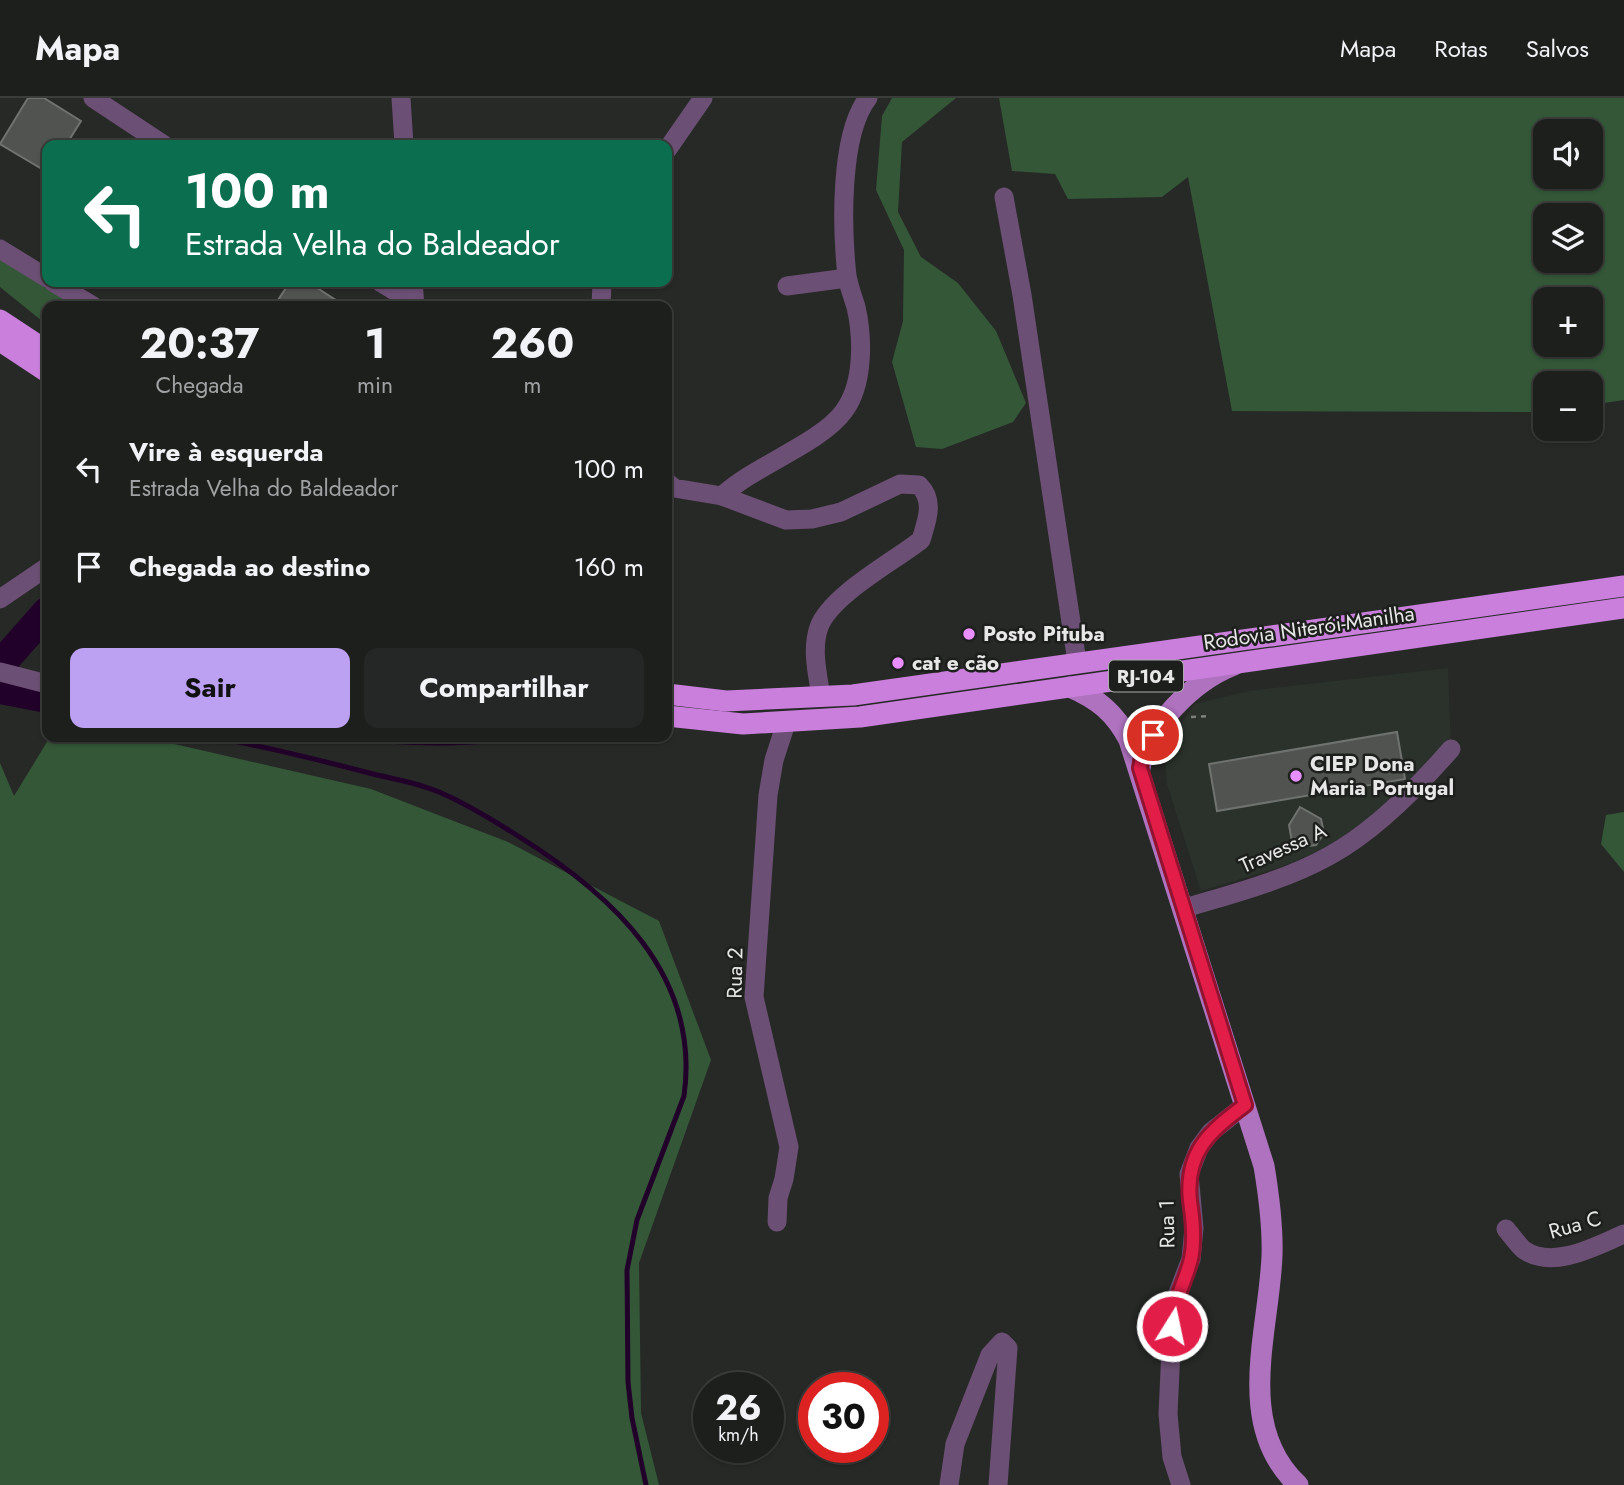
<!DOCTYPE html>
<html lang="pt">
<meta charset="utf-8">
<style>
:root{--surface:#1d1f1d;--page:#252726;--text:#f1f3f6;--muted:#a0a2a4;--line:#3b3d3b;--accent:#bca0f2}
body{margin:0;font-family:Jost,sans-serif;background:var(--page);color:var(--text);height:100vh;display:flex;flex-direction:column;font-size:26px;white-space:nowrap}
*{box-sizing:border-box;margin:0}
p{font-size:23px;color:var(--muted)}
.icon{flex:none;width:38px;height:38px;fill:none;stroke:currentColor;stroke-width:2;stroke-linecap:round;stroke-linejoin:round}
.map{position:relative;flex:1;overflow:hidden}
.details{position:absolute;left:42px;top:203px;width:630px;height:441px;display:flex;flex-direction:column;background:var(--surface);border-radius:14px;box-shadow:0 2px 5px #0004,0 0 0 2px var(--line)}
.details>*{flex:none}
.banner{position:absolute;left:42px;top:42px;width:630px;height:147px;border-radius:14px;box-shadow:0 2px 5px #0004,0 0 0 2px var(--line);background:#0b6e4f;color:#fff;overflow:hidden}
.buttons{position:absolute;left:1533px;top:21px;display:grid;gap:14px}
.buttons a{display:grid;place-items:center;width:70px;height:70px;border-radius:14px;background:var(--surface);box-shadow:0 2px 5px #0004,0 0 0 2px var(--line);font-size:35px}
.speed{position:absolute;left:693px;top:1274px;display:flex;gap:14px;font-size:35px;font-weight:700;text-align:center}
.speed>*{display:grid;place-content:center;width:91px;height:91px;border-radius:50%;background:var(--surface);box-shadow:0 2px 5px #0004,0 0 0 2px var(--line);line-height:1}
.speed small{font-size:18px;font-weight:400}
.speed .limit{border:10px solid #d22;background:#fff;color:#111}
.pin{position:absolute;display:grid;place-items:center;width:60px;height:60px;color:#fff;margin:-30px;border:4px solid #fff;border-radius:50%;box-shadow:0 2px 7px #0007}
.me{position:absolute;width:77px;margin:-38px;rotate:10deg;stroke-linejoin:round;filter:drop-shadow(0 0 5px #0008)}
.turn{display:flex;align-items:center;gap:24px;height:147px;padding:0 28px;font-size:32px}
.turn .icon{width:91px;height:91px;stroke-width:2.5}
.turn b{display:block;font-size:49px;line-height:60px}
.eta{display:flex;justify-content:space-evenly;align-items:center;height:119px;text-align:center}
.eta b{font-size:42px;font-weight:700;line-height:49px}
.primary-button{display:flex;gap:14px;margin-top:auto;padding:14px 28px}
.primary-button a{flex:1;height:80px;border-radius:14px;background:var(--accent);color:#111;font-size:28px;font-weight:700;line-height:80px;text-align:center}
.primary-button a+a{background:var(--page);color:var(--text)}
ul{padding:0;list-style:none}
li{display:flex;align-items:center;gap:21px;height:98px;padding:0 28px}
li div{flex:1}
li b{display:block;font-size:26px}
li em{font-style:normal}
header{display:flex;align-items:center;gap:42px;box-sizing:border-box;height:98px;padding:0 35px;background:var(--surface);border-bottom:2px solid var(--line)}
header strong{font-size:33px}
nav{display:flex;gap:38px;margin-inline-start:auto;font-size:24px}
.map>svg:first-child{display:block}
.built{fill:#2b322b}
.green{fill:#345738;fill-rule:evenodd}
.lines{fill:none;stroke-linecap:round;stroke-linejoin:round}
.stream{stroke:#210029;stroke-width:5}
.river{stroke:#210029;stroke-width:30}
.building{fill:#515351;stroke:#6f726f;stroke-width:2}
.path{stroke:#7e807e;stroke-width:2.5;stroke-dasharray:5 5;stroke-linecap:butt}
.minor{stroke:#6c4f74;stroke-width:19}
.major{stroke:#af72bf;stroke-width:21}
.highway{stroke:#ca7fdd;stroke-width:21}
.route-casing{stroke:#92132f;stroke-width:18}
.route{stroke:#e11d48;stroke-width:12}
.poi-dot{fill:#e88eff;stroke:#1d1f1d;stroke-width:2.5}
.labels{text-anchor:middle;stroke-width:5;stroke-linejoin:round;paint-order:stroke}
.shield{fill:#1d1f1d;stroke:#aaabaa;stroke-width:2}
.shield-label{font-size:19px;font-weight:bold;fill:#e6e7e6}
.street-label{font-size:21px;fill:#e6e7e6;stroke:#1d1f1d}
.poi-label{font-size:21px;font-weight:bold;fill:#e6e7e6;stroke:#1d1f1d;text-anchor:start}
</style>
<header>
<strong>Mapa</strong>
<nav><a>Mapa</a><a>Rotas</a><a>Salvos</a></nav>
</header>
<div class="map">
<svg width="1624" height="1387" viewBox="0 0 1624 1387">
<rect width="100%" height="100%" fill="#272927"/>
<!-- built -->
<path class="built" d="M 1448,570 L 1451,651 L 1417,687 L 1327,750 L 1280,769 L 1201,793 L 1167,686 L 1164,649 L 1195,606 L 1249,593 Z"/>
<!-- green -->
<g class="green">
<path d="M 892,0 L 956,0 L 902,44 L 898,114 L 921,159 L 958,185 L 996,233 L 1026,305 L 1013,324 L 942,351 L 916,349 L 892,264 L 903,223 L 904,152 L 876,92 L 882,18 Z"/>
<path d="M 999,0 L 1624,0 L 1624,302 L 1591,307 L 1591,285 L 1545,285 L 1545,312 L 1533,314 L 1232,313 L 1188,79 L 1162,99 L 1068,101 L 1055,76 L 1012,73 ZM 1545,33 L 1591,33 L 1591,79 L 1545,79 ZM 1545,117 L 1591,117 L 1591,163 L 1545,163 ZM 1545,201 L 1591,201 L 1591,247 L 1545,247 Z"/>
<path d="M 0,154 L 87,208 L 47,208 L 47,227 L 0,189 Z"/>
<path d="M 50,639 L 144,639 L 371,691 L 508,744 L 659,823 L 711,962 L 639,1165 L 641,1315 L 659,1387 L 0,1387 L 0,665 L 14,698 Z"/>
<path d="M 1624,714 L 1624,774 L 1601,746 L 1606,717 Z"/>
</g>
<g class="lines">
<!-- stream -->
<g class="stream">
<path d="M 213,639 C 267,649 320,662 373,676 C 394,681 419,685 439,694 C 467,706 493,722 518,738 C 611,796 701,876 684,998 L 637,1122 L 627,1172 L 628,1284 L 632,1320 L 646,1387"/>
<path d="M 355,639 C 412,648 468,646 525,640"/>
</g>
<!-- river -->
<g class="river">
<path d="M 0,567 L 47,514"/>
<path d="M 0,591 L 47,600"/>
</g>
</g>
<!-- building -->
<g class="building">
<path d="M 28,0 L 44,0 L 81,23 L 66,47 L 47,47 L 47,74 L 0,46 Z"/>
<path d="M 290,184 L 308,184 L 345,208 L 274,208 Z"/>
<path d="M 1397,634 L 1405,681 L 1217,713 L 1209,666 Z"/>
<path d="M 1300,709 L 1321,721 L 1324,735 L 1316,747 L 1301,749 L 1292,744 L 1289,727 Z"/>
</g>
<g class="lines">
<!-- path -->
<path class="path" d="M 1191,619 L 1209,618"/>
<!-- minor -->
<g class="minor">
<path d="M 93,0 L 164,47"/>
<path d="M 401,0 L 404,47"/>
<path d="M 667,52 L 703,0"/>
<path d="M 1004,99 L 1022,197 L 1077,564"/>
<path d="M 0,151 L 47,180"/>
<path d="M 53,184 L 93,208"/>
<path d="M 380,184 L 414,205"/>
<path d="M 413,184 L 415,208"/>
<path d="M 787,188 L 847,180"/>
<path d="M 601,208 L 602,184"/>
<path d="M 667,384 L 674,390 L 722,398 L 786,422 L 812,421 L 841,414 L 900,386 L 919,387 C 935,403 927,422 921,442 C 893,464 831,497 819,529 C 811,552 818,577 821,599"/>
<path d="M 722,398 C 755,367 820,346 844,313 C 864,286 863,240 856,209 C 853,199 849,189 847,178 C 842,132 839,37 868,0"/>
<path d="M 0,501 L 47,469"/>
<path d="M 0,574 L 47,586"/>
<path d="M 1182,811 C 1231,796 1284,783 1329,758 C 1375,733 1417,690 1451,651"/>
<path d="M 777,1124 L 778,1100 L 784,1081 L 789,1049 L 754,899 L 768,697 L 774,662 L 786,625"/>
<path d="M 1506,1131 C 1512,1138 1518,1147 1524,1152 C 1553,1172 1596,1148 1624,1136"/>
<path d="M 949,1387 L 955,1346 L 990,1257 L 1002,1244 L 1008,1250 L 998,1387"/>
<path d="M 1181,1387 L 1172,1359 L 1168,1316 L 1173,1208 L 1191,1161 L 1194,1130 L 1189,1076 L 1199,1050 L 1211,1034 L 1245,1007"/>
</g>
<!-- major -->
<g class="major">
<path d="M 1070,589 C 1098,601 1115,615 1129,642 L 1264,1068 C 1269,1098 1273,1128 1272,1158 C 1269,1234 1234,1327 1298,1387"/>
<path d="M 1140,670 C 1149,627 1193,583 1234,567"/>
</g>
<!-- highway -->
<g class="highway">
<path d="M 0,222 L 47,253"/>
<path d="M 0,243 L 47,274"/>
<path d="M 667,596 L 726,603 L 853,597 L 1624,488"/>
<path d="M 667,618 L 743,626 L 860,619 L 1624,510"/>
</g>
</g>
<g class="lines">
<defs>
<path id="route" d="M 1153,637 L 1143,653 L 1140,670 L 1245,1007 C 1209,1034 1185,1054 1190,1103 C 1193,1122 1195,1142 1191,1161 C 1185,1185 1173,1203 1172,1228"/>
</defs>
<!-- route casing -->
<use href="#route" class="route-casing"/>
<!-- route -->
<use href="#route" class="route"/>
</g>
<!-- markers -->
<g class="poi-dot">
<circle cx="969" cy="536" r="7"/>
<circle cx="898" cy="565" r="7"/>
<circle cx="1296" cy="678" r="7"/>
</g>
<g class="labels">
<!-- shield labels -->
<rect class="shield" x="1109" y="562.5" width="74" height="31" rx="5"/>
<g class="shield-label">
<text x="1146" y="585">RJ-104</text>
</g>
<!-- street labels -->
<g class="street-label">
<text transform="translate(1309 530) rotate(-8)" y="7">Rodovia Niterói-Manilha</text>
<text transform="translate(1283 750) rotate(-24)" y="7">Travessa A</text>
<text transform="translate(735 875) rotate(-89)" y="7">Rua 2</text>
<text transform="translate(1167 1126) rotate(-91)" y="7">Rua 1</text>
<text transform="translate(1575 1127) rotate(-16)" y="7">Rua C</text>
</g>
<!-- poi labels -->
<g class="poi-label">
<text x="983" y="543">Posto Pituba</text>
<text x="912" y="572">cat e cão</text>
<text x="1310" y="673">CIEP Dona<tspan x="1310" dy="24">Maria Portugal</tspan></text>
</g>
</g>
</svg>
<div class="buttons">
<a><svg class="icon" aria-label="sound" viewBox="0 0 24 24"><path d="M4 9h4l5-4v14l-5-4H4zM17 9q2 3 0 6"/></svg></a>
<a><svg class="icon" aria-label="layers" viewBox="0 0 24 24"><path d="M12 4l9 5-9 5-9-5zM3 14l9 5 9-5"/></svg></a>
<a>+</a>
<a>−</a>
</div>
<div class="speed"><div>26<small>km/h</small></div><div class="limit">30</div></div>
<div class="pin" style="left:1153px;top:637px;background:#d93025"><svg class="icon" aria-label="arrive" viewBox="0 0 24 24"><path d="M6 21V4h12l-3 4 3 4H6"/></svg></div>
<svg class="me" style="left:1172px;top:1228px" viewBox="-20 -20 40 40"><circle r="17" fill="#e11d48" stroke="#fff" stroke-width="3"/><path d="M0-11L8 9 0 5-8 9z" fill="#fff"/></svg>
<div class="banner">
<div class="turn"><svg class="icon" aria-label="left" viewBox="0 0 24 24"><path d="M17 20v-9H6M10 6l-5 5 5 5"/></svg><div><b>100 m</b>Estrada Velha do Baldeador</div></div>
</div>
<section class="details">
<div class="eta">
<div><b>20:37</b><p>Chegada</p></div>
<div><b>1</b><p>min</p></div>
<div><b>260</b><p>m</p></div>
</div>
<ul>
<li><svg class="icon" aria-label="left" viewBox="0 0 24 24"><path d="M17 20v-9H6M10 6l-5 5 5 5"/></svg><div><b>Vire à esquerda</b><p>Estrada Velha do Baldeador</p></div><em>100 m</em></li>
<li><svg class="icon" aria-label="arrive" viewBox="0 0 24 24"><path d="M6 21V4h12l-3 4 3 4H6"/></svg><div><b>Chegada ao destino</b></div><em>160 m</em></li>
</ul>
<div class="primary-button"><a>Sair</a><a>Compartilhar</a></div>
</section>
</div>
